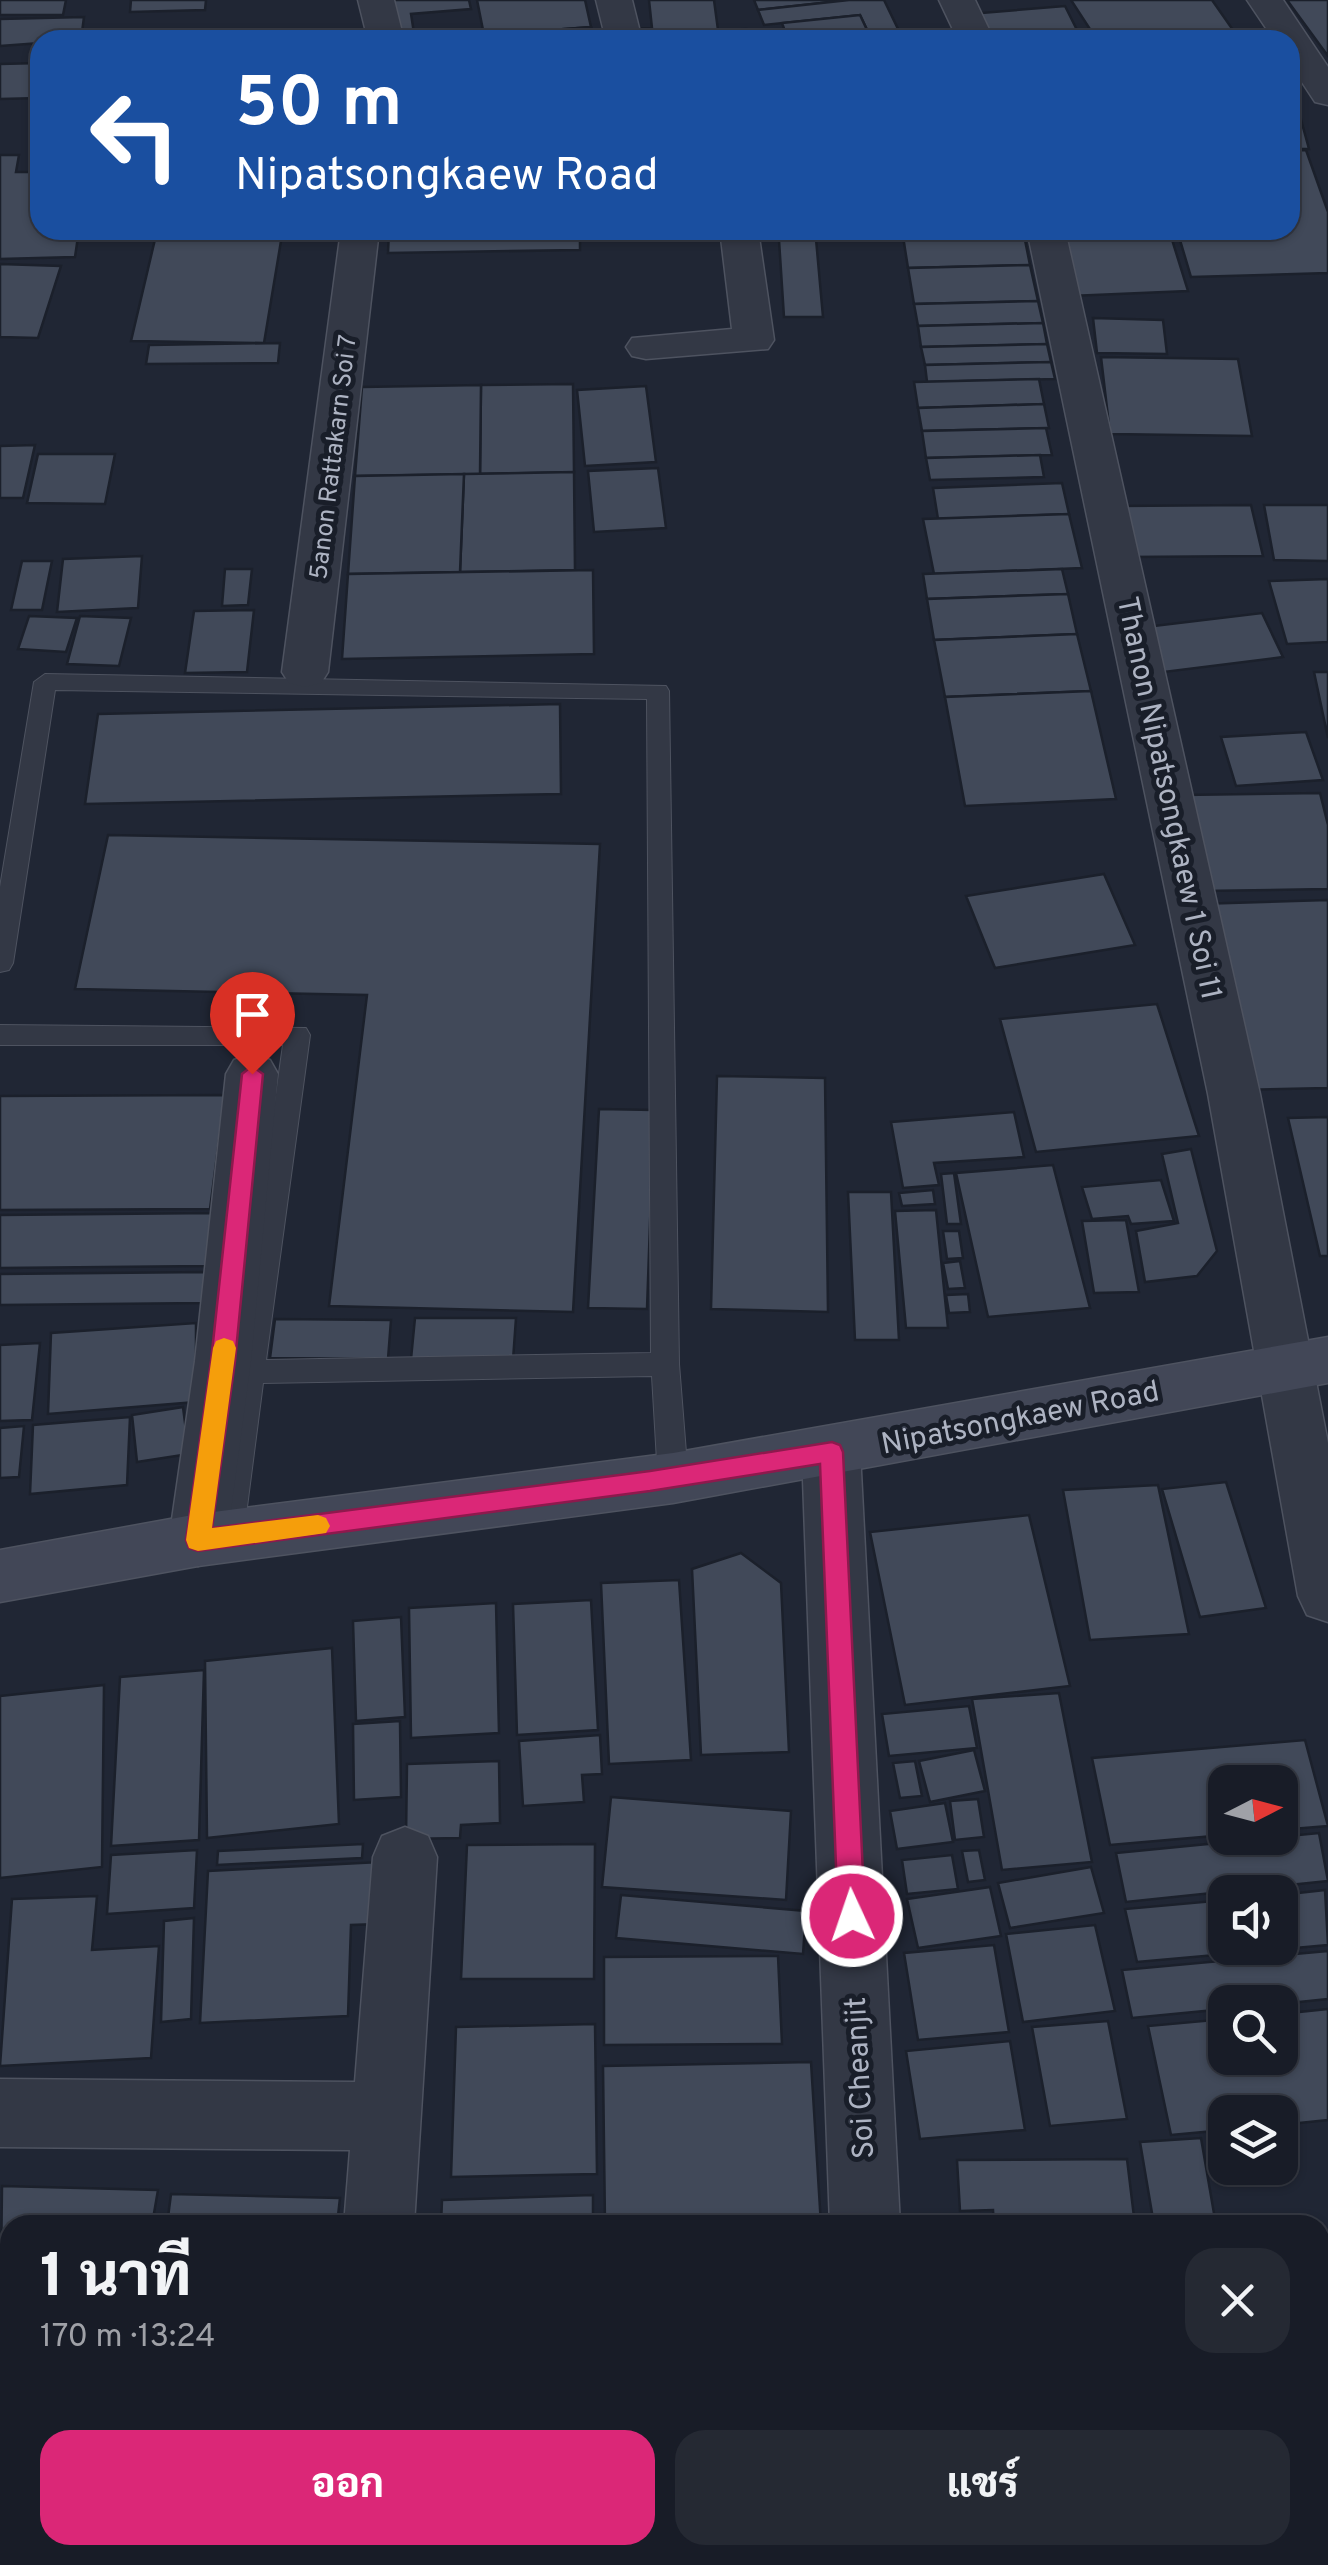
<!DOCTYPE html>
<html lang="th">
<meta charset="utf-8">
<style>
:root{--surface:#181c27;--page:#252933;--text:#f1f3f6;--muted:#9fa1a7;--line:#363a44;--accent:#db2777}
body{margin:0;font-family:Overpass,Sarabun,sans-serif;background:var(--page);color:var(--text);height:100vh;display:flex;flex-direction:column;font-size:38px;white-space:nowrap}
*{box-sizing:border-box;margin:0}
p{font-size:32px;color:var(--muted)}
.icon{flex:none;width:55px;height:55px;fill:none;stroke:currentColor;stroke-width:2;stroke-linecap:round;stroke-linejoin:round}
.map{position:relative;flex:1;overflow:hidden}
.details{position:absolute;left:0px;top:2215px;width:1330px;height:350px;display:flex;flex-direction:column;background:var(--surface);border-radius:30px 30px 0 0;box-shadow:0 2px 8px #0004,0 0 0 2px var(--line)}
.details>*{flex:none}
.hud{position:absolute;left:30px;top:30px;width:1270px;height:210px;border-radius:30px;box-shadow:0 2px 8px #0004,0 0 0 2px var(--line);background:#1a4fa0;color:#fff;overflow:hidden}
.needle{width:65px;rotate:84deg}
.tools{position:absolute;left:1208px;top:1765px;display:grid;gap:20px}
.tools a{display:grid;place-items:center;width:90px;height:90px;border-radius:20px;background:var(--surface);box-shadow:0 2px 8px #0004,0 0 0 2px var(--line);font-size:50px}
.pin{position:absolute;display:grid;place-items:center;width:85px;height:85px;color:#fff;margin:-102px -42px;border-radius:50% 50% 50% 0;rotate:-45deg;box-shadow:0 0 10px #0007}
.pin .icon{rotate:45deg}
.me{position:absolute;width:110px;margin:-55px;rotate:357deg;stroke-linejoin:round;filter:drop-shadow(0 0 8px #0008)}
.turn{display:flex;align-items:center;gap:35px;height:210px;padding:0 40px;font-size:45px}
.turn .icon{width:130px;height:130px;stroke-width:2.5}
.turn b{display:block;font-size:70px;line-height:85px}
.round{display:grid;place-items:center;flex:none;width:105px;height:105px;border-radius:30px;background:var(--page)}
.overview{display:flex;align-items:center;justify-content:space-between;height:170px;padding:0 40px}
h1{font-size:60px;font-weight:800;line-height:75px}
.cta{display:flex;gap:20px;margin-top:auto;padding:20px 40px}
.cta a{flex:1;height:115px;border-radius:30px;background:var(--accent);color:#fff;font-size:40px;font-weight:800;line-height:115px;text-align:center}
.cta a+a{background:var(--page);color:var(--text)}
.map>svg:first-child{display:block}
.building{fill:#414959;stroke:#1b202b;stroke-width:2.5}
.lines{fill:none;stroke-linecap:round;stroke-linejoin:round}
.lane-casing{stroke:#4e5360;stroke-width:2}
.street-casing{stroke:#4e5360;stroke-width:3}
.secondary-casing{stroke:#4e5360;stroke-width:3}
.lane{fill:#333845;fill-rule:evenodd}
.street{fill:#333845;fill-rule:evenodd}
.secondary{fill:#424757;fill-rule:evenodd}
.route{fill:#db2777;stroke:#8e194d;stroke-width:2.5}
.slow{fill:#f59e0b}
.labels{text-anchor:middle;stroke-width:10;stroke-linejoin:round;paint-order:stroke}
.far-street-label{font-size:25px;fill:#adb3c2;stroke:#191e29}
.street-label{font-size:30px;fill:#adb3c2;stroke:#191e29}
</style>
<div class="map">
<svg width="1328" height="2565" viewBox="0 0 1328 2565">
<rect width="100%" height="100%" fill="#202634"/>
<!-- building -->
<g class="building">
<path d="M 0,0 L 66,0 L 63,15 L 0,15 Z"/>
<path d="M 131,0 L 206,0 L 205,10 L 130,12 Z"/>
<path d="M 386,0 L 469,0 L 471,9 L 411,14 L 414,33 L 392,35 Z"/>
<path d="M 477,0 L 585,0 L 591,27 L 484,35 Z"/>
<path d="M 649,0 L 714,0 L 718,30 L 746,29 L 747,40 L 632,40 L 631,29 L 652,28 Z"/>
<path d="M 754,0 L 849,0 L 758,10 Z"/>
<path d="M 849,0 L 884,0 L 898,29 L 868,32 L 860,15 L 764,25 L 758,10 Z"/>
<path d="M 1071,0 L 1212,0 L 1240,40 L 1097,40 Z"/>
<path d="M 1287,0 L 1328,0 L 1328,56 Z"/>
<path d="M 1065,6 L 1082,40 L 981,40 L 969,14 Z"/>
<path d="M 860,15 L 868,32 L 788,40 L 782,23 Z"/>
<path d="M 84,17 L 81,40 L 0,46 L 0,19 Z"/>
<path d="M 591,27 L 594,40 L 486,40 L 484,35 Z"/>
<path d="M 898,29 L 903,40 L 791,40 Z"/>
<path d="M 40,63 L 40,98 L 0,99 L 0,64 Z"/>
<path d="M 1290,116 L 1300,116 L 1309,149 L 1290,149 Z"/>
<path d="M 1306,150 L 1328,212 L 1328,273 L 1191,277 L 1177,230 L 1290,230 L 1290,151 Z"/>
<path d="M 0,155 L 19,155 L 16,172 L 40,172 L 40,230 L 79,230 L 75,257 L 0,259 Z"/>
<path d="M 389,230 L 580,230 L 580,250 L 388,253 Z"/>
<path d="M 902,230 L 1023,230 L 1030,265 L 908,268 Z"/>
<path d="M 1053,230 L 1169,230 L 1188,291 L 1070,296 Z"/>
<path d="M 156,235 L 282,235 L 264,343 L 131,341 Z"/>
<path d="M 816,239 L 823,317 L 784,317 L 779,240 Z"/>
<path d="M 0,264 L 61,266 L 38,338 L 0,337 Z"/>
<path d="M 1030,265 L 1038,301 L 914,304 L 908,268 Z"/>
<path d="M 1038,301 L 1043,323 L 918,326 L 914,304 Z"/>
<path d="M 1093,318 L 1163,320 L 1167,354 L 1097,353 Z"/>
<path d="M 1043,323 L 1047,344 L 921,347 L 918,326 Z"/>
<path d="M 280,343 L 278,363 L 146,364 L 149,345 Z"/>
<path d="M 1047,344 L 1051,362 L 925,365 L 921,347 Z"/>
<path d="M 1101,357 L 1238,359 L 1252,436 L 1110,434 Z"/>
<path d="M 1051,362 L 1055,379 L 927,382 L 925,365 Z"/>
<path d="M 1039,379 L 1044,404 L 918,408 L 914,382 Z"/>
<path d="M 573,384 L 574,472 L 480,474 L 481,385 Z"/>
<path d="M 481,385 L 480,474 L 355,476 L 362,387 Z"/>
<path d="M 646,386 L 656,462 L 585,466 L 577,390 Z"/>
<path d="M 1044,404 L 1049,428 L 922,431 L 918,408 Z"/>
<path d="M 1046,428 L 1052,455 L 926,458 L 922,431 Z"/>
<path d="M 35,445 L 23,498 L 0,498 L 0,446 Z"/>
<path d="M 38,454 L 115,454 L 105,504 L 27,503 Z"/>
<path d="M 1040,455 L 1044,477 L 930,480 L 926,458 Z"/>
<path d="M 658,468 L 666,528 L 594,532 L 588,471 Z"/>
<path d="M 574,472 L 575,570 L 460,572 L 464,474 Z"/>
<path d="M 464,474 L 460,572 L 348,574 L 355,476 Z"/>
<path d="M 1062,483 L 1069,514 L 938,519 L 933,488 Z"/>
<path d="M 1251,505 L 1263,556 L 1127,557 L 1117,506 Z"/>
<path d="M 1264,505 L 1328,505 L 1328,561 L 1274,560 Z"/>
<path d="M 1069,514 L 1082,568 L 934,574 L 923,519 Z"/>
<path d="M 142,556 L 138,608 L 57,612 L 63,559 Z"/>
<path d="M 22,561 L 52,561 L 42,610 L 11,610 Z"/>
<path d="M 225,569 L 252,569 L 248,605 L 222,606 Z"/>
<path d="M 1062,569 L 1068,594 L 927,599 L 923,574 Z"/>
<path d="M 593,570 L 594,654 L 342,659 L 348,574 Z"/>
<path d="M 1328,579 L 1328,642 L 1287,644 L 1269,581 Z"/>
<path d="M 1068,594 L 1077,634 L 934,640 L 927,599 Z"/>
<path d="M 254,610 L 247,672 L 185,673 L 194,611 Z"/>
<path d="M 1262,613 L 1283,657 L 1156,673 L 1137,628 Z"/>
<path d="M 29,616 L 77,618 L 66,652 L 18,649 Z"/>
<path d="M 80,616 L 131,618 L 119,666 L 67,664 Z"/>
<path d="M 1077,634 L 1091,691 L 945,697 L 934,640 Z"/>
<path d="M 1314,672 L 1328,672 L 1328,738 Z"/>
<path d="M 1091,691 L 1116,799 L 965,806 L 945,697 Z"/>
<path d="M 560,704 L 561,794 L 85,804 L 98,714 Z"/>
<path d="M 1306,732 L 1323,780 L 1236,786 L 1221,737 Z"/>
<path d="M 1320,793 L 1328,825 L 1328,889 L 1201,891 L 1182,795 Z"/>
<path d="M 108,835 L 600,844 L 573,1312 L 329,1306 L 367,995 L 75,989 Z"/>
<path d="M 1104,874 L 1135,945 L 995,968 L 966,896 Z"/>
<path d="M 1328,900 L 1328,1088 L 1237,1090 L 1197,904 Z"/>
<path d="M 1157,1004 L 1199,1136 L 1036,1152 L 1000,1019 Z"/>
<path d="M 717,1076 L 825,1078 L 828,1312 L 711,1309 Z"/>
<path d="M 225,1095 L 210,1209 L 0,1210 L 0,1096 Z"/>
<path d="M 599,1109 L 654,1110 L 647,1309 L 588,1308 Z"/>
<path d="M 1014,1112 L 1024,1157 L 934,1163 L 939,1185 L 903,1188 L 891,1122 Z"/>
<path d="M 1328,1117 L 1328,1256 L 1320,1256 L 1288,1118 Z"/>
<path d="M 1191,1149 L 1217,1251 L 1197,1276 L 1145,1282 L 1136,1231 L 1178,1223 L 1162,1154 Z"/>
<path d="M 1053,1165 L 1090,1308 L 988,1317 L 956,1173 Z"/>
<path d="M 954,1173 L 961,1224 L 947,1224 L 941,1174 Z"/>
<path d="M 1161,1180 L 1174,1221 L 1131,1224 L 1128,1216 L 1092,1219 L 1082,1187 Z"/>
<path d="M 933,1190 L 935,1204 L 902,1206 L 899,1193 Z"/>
<path d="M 848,1192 L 891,1192 L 899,1340 L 855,1340 Z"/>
<path d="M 936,1210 L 948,1328 L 906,1328 L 895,1211 Z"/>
<path d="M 215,1213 L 208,1266 L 0,1268 L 0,1215 Z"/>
<path d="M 1126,1220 L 1139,1292 L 1094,1293 L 1082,1221 Z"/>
<path d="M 943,1231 L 959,1231 L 963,1258 L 947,1259 Z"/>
<path d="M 960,1261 L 965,1288 L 948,1289 L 943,1263 Z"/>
<path d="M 207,1272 L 204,1303 L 0,1305 L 0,1274 Z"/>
<path d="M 968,1294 L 970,1312 L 949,1313 L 946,1295 Z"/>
<path d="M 415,1318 L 516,1318 L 513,1360 L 411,1359 Z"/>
<path d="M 275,1319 L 391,1320 L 388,1359 L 270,1358 Z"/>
<path d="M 196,1323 L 196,1402 L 48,1414 L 51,1333 Z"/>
<path d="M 40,1343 L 32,1420 L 0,1421 L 0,1345 Z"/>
<path d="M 183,1407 L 189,1454 L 137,1462 L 132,1415 Z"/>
<path d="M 130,1417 L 127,1485 L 30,1494 L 33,1425 Z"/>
<path d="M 24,1426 L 19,1477 L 0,1478 L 0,1428 Z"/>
<path d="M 1226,1482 L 1266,1608 L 1200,1617 L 1162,1489 Z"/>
<path d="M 1158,1485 L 1189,1634 L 1090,1640 L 1063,1490 Z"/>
<path d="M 1029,1515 L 1070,1686 L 905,1705 L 870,1532 Z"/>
<path d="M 741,1553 L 781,1583 L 789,1752 L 701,1755 L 692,1569 Z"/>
<path d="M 679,1580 L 691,1760 L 609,1764 L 601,1583 Z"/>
<path d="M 591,1600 L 598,1730 L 517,1735 L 513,1604 Z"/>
<path d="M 496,1603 L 499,1733 L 411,1738 L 409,1608 Z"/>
<path d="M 401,1617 L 405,1717 L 356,1721 L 353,1621 Z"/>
<path d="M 332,1648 L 339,1824 L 207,1838 L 205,1661 Z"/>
<path d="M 204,1670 L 199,1840 L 111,1846 L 120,1677 Z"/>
<path d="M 104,1685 L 102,1867 L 0,1878 L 0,1696 Z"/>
<path d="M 1059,1693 L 1092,1862 L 1002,1870 L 972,1699 Z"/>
<path d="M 969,1706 L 977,1748 L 889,1756 L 882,1714 Z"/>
<path d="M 400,1721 L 401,1797 L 354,1800 L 353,1724 Z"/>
<path d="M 600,1735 L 602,1774 L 582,1775 L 584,1802 L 523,1806 L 519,1741 Z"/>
<path d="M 1305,1740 L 1328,1826 L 1280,1830 L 1280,1782 L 1225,1782 L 1225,1835 L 1110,1845 L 1092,1758 Z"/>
<path d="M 974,1750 L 985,1791 L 930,1802 L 919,1761 Z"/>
<path d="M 499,1761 L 500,1823 L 461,1825 L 460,1838 L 406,1839 L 407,1764 Z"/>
<path d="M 915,1761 L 922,1796 L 900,1798 L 893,1763 Z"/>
<path d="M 611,1797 L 791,1811 L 786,1900 L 602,1887 Z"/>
<path d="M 978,1799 L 984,1837 L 955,1840 L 950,1801 Z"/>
<path d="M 945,1803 L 953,1842 L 897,1849 L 890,1811 Z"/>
<path d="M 1319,1833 L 1328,1881 L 1126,1902 L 1116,1853 Z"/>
<path d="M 363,1844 L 362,1858 L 217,1865 L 218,1851 Z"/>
<path d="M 595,1844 L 594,1979 L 461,1979 L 467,1845 Z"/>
<path d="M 197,1850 L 194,1908 L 107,1914 L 111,1855 Z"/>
<path d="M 979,1850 L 985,1880 L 968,1882 L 962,1851 Z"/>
<path d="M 952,1855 L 958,1889 L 907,1894 L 902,1860 Z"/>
<path d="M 380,1862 L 379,1924 L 351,1925 L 348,2016 L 200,2023 L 208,1871 Z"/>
<path d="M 1091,1867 L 1104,1913 L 1010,1928 L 998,1883 Z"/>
<path d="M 990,1887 L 1001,1936 L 918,1948 L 907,1899 Z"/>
<path d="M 1325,1890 L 1328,1945 L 1137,1962 L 1125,1909 L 1225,1900 L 1225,1948 L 1280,1948 L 1280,1895 Z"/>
<path d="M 621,1895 L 806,1911 L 803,1954 L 616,1938 Z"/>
<path d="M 97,1896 L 92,1950 L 159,1946 L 151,2058 L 0,2066 L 12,1899 Z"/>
<path d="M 194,1918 L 191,2019 L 161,2022 L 164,1921 Z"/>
<path d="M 1095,1925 L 1115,2011 L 1023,2022 L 1006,1934 Z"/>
<path d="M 994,1945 L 1009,2032 L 918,2040 L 904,1953 Z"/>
<path d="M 1328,1951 L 1328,1999 L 1280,2004 L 1225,2002 L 1225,2009 L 1132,2018 L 1122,1970 Z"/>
<path d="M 778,1956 L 782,2044 L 604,2045 L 604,1957 Z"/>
<path d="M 1328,2009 L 1328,2120 L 1280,2125 L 1280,2112 L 1225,2112 L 1225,2130 L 1171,2135 L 1148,2026 L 1225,2019 L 1225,2058 L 1280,2058 L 1280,2014 Z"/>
<path d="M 1108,2021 L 1127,2119 L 1050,2126 L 1032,2027 Z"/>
<path d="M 595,2024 L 597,2174 L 451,2177 L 456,2027 Z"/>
<path d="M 1010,2041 L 1025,2130 L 920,2139 L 906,2051 Z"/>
<path d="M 811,2062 L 821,2225 L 605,2225 L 603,2066 Z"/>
<path d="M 1201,2138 L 1216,2225 L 1154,2225 L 1140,2142 Z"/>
<path d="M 1127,2159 L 1135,2225 L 994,2225 L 993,2210 L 960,2211 L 957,2160 Z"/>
<path d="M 2,2186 L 158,2190 L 152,2225 L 10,2225 L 10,2355 L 0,2355 Z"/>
<path d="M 171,2194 L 340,2198 L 337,2225 L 167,2225 Z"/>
<path d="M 593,2195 L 593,2225 L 441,2225 L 442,2200 Z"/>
<path d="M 1328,2250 L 1328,2321 L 1320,2321 L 1320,2251 Z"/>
<path d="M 0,2413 L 10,2414 L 10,2555 L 105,2555 L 103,2565 L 0,2565 Z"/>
<path d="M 1320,2448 L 1328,2449 L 1328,2565 L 1184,2565 L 1183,2555 L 1320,2555 Z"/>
<path d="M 125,2555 L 295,2555 L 294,2565 L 124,2565 Z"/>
<path d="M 435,2555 L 595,2555 L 595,2565 L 434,2565 Z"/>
<path d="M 691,2555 L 834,2555 L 834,2563 Z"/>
<path d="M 985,2555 L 1170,2555 L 1171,2565 L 986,2565 Z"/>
</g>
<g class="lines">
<defs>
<path id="lane" d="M 45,674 L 666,686 L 669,691 L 679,1364 L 688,1478 L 683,1487 L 673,1490 L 663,1487 L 658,1478 L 652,1376 L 263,1383 L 243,1538 L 238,1547 L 228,1551 L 218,1547 L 213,1538 L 283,1045 L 0,1045 L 0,1025 L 306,1028 L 310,1035 L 266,1360 L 651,1353 L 647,699 L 55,690 L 13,963 L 9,970 L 0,972 L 0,887 L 34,682 Z"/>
<g id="street">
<path d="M 358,0 L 394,0 L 404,40 L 368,40 Z"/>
<path d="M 596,0 L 632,0 L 642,40 L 606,40 Z"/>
<path d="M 939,0 L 975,0 L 994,40 L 958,40 Z"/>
<path d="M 1247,0 L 1283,0 L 1328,67 L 1328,105 L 1315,102 L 1290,64 L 1290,40 L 1274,40 Z"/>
<path d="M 341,230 L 379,230 L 328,672 L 321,683 L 305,687 L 289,683 L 282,672 Z"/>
<path d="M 720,230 L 758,230 L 774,340 L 768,349 L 646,359 L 632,356 L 626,347 L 632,338 L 732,329 Z"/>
<path d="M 1027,230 L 1065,230 L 1260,1094 L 1328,1443 L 1328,1622 L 1307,1615 L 1298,1596 L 1208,1094 Z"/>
<path d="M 252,1054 L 270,1060 L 278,1074 L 251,1361 L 227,1540 L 219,1558 L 198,1566 L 177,1558 L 169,1540 L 195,1361 L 226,1074 L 234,1060 Z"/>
<path d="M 831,1428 L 851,1435 L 860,1452 L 900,2225 L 830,2225 L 802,1452 L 811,1435 Z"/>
<path d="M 405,1827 L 428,1836 L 437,1857 L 414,2225 L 344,2225 L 350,2150 L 0,2147 L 0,2079 L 355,2082 L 373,1857 L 382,1836 Z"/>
<path d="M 321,2555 L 395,2555 L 394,2565 L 320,2565 Z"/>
<rect x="843" y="2555" width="74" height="10"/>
</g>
<path id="secondary" d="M 1328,1337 L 1328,1383 L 673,1503 L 198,1566 L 0,1602 L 0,1550 L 198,1514 L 673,1453 Z"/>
</defs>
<!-- lane casing -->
<use href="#lane" class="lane-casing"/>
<!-- street casing -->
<use href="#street" class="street-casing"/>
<!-- secondary casing -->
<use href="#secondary" class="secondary-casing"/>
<!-- lane -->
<use href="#lane" class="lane"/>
<!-- street -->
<use href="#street" class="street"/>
<!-- secondary -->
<use href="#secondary" class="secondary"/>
</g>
<!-- route -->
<path class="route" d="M 252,1066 L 263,1074 L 235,1361 L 212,1528 L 650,1471 L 832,1442 L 840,1445 L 843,1452 L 865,1916 L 861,1925 L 852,1929 L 842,1925 L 838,1916 L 820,1464 L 650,1491 L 198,1551 L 189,1548 L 186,1540 L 211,1361 L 242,1074 Z"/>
<!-- slow -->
<path class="slow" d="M 224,1338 L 233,1341 L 236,1348 L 212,1528 L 318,1515 L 326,1518 L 330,1526 L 326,1533 L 198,1551 L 189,1548 L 186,1540 L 213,1348 L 216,1341 Z"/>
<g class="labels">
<!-- far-street labels -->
<g class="far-street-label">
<text transform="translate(332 457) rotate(-83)" y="9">5anon Rattakarn Soi 7</text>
</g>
<!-- street labels -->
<g class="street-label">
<text transform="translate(1170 798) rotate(78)" y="10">Thanon Nipatsongkaew 1 Soi 11</text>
<text transform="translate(1020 1417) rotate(-11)" y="10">Nipatsongkaew Road</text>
<text transform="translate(859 2078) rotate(-93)" y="10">Soi Cheanjit</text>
</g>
</g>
</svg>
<div class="tools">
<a><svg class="needle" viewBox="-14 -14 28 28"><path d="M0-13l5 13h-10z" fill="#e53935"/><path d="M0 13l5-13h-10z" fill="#9fa1a7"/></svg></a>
<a><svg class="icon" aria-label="sound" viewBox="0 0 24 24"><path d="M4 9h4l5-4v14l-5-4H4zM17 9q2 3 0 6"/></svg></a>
<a><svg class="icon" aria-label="search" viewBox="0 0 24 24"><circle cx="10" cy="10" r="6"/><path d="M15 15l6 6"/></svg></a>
<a><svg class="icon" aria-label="layers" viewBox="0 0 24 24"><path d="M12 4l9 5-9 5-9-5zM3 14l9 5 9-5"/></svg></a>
</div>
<div class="pin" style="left:252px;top:1074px;background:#d93025"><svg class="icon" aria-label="arrive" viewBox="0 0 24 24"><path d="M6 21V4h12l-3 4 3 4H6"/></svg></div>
<svg class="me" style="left:852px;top:1916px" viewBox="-20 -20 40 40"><circle r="17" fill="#db2777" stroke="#fff" stroke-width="3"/><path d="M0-11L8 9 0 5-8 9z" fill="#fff"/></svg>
<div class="hud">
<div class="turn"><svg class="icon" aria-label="left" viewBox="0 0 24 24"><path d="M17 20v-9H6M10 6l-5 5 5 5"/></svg><div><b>50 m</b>Nipatsongkaew Road</div></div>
</div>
<section class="details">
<div class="overview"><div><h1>1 นาที</h1><p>170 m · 13:24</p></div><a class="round"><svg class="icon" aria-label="close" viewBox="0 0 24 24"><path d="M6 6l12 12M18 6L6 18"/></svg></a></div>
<div class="cta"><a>ออก</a><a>แชร์</a></div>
</section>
</div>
